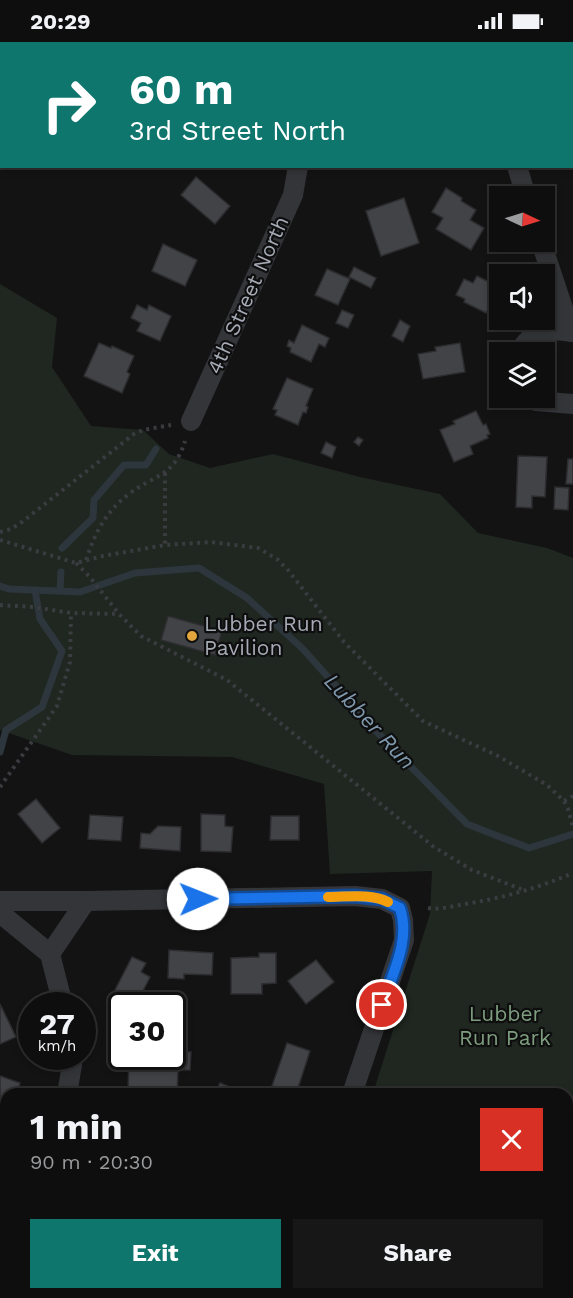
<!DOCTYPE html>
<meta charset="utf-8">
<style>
:root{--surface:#0e0e0f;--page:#171718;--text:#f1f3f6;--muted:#9b9c9e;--line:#2e2e2f;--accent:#0f766e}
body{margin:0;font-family:"Work Sans",sans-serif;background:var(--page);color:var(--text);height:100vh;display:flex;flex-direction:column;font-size:22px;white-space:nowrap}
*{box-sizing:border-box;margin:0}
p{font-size:20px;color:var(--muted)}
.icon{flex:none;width:33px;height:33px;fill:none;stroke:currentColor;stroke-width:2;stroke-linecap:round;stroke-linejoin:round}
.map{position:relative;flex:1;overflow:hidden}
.side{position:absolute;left:0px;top:1046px;width:573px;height:212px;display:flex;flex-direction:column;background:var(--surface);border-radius:18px 18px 0 0;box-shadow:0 3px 9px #0003,0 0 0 2px var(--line)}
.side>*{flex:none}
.banner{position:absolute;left:0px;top:0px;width:573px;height:126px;box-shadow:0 3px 9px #0003,0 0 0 2px var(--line);background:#0f766e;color:#fff;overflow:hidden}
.needle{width:39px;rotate:94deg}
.controls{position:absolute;left:489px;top:144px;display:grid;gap:12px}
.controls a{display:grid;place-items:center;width:66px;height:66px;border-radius:0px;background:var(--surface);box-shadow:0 3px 9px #0003,0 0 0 2px var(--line);font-size:30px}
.speed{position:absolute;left:18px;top:950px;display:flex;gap:12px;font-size:30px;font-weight:700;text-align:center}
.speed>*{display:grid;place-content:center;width:78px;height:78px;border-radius:50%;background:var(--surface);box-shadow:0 3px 9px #0003,0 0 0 2px var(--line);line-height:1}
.speed small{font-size:15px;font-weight:400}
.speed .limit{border:3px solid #111;border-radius:9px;background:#fff;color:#111}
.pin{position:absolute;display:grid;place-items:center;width:51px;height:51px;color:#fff;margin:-26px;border:3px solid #fff;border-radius:50%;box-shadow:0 2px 6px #0007}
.me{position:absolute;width:66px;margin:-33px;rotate:89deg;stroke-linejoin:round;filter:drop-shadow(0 0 4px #0008)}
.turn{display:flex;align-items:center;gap:21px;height:126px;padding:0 30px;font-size:27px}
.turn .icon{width:78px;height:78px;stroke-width:2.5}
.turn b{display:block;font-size:42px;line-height:51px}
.round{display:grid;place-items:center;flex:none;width:63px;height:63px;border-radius:0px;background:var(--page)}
.headline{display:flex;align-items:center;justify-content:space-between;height:102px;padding:0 30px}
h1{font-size:36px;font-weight:700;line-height:45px}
.button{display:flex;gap:12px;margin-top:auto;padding:12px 30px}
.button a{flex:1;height:69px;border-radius:0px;background:var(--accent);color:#fff;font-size:24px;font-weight:700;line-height:69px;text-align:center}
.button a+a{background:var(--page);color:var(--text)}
.status{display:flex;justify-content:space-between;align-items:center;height:42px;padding:0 30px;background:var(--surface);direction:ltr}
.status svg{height:16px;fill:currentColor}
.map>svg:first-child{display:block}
.green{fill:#1f2720}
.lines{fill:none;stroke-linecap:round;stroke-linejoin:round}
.stream{stroke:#2d363c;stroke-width:7}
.building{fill:#424347;stroke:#2d2d30;stroke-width:1.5}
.path{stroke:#3a3c40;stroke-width:4;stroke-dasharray:3 4.5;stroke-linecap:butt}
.street{stroke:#343539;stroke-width:20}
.route-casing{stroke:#114b97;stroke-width:15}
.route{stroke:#1a73e8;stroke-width:10}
.slow{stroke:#f59e0b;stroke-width:10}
.poi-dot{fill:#e3a63c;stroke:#0e0e0f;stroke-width:2}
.labels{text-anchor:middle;stroke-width:4.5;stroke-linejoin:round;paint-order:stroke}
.street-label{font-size:21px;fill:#a5aab4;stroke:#0e0e0f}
.poi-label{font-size:21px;fill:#a5aab4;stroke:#0e0e0f;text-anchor:start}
.park-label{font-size:21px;fill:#7e9d7f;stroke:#0e0e0f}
.water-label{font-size:22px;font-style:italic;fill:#7f98ac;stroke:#0e0e0f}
</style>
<div class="status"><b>20:29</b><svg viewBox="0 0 49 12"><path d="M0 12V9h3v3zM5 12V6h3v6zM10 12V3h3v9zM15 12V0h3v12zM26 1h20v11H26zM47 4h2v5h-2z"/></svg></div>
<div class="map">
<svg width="573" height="1256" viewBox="0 0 573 1256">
<rect width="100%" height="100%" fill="#131314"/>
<!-- green -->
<path class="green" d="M 0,242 L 57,276 L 52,325 L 91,384 L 143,388 L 169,412 L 210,426 L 273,412 L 360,435 L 440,452 L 478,491 L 547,506 L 573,516 L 573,1256 L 306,1256 L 308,1251 L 567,1251 L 567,1052 L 373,1051 L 430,872 L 432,829 L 330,832 L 324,742 L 232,715 L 72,713 L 0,688 Z"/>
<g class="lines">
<!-- stream -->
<g class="stream">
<path d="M 62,506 L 93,476 L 94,458 L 124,423 L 146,423 L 156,407"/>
<path d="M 0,544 L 9,547 L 80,550 L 135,531 L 199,526 L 247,556 L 303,607 L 375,688 L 467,782 L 529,806 L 573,792"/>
<path d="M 60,549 L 61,530"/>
<path d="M 0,710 L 6,688 L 42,665 L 62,609 L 40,577 L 35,548"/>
</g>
</g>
<!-- building -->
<g class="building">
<path d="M 237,0 L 269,0 L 270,2 L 238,2 Z"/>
<path d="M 0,64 L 2,64 L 0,125 Z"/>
<path d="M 196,135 L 230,164 L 215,182 L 181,153 Z"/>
<path d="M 446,146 L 462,156 L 461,159 L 476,168 L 470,178 L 484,186 L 471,208 L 436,187 L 443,176 L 432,170 Z"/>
<path d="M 404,156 L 419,201 L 381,214 L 366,169 Z"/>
<path d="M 163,202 L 197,218 L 185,244 L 152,229 Z"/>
<path d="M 354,225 L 376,236 L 371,246 L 349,235 Z"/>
<path d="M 327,227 L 350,237 L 338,263 L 315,253 Z"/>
<path d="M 477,234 L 499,245 L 486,271 L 464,260 L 465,257 L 456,253 L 464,237 L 473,241 Z"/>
<path d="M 137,263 L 147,268 L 149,263 L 171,274 L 160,299 L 137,289 L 141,281 L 131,276 Z"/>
<path d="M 342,268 L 354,273 L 348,286 L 336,281 Z"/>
<path d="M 400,278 L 410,284 L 403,300 L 392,294 Z"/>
<path d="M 302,283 L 329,296 L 325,305 L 319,302 L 311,320 L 290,310 L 291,306 L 287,304 L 289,298 L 294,301 Z"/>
<path d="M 99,301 L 111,306 L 112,304 L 134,314 L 127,330 L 130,332 L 122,351 L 84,334 Z"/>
<path d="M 460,301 L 465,330 L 423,337 L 418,312 L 436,309 L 435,305 Z"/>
<path d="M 287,336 L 313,347 L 306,364 L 308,365 L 306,371 L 303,370 L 298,383 L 275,373 L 277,368 L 273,367 Z"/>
<path d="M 476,369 L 483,383 L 486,382 L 490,392 L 487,393 L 488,396 L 470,404 L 473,412 L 454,420 L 440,388 L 455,382 L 453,379 Z"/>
<path d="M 358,395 L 363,398 L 359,404 L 354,400 Z"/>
<path d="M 326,400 L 336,405 L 332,416 L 321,411 Z"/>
<path d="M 518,414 L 547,415 L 545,455 L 532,454 L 532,466 L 516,465 Z"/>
<path d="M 568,417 L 573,417 L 573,442 L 566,442 Z"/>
<path d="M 555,445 L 569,446 L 568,468 L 554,467 Z"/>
<path d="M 168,574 L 222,589 L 215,613 L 161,598 Z"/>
<path d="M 36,757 L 60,786 L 42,801 L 18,772 Z"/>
<path d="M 201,772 L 225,773 L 225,784 L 233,785 L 231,810 L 201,809 Z"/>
<path d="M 90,773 L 123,775 L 121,799 L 88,797 Z"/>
<path d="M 271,774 L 299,774 L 299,798 L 270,798 Z"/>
<path d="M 158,784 L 181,785 L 180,809 L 140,806 L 141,791 L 150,792 Z"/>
<path d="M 169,908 L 213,911 L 212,933 L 184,932 L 184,937 L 168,936 Z"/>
<path d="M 259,911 L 276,911 L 276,941 L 262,942 L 262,952 L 231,952 L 231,916 L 259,915 Z"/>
<path d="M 132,915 L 146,921 L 141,930 L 150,935 L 138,959 L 142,961 L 140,963 L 122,963 L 122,972 L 111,967 L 118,953 L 114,950 Z"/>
<path d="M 316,918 L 334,940 L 306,962 L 288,939 Z"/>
<path d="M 0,962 L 16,995 L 0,1002 Z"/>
<path d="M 287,1001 L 310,1009 L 296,1052 L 272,1044 Z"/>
<path d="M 172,1009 L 191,1010 L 190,1028 L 178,1028 L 177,1052 L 128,1051 L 129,1014 L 172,1014 Z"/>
<path d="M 0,1034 L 20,1041 L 17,1052 L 6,1052 L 6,1065 L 0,1063 Z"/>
<path d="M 220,1041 L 246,1052 L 215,1052 Z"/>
</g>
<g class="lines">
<!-- path -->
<g class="path">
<path d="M 165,431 L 165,502"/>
<path d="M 0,490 L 11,487 L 22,480 L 134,392 L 143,388 L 171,383"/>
<path d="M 0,498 L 76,521 L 103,514 L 165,503 L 211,500 L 258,506 L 277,517 L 288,528 L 344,600 L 423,679 L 498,714 L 547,743 L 564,759 L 568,767 L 573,786"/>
<path d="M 86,518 C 95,491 106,469 129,452 C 155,432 174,435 185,399"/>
<path d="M 76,521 L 89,534 L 119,572 L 141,594 L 227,638 L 434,805 L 472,828 L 526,849"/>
<path d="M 0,563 L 33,565 L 71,571 L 119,572"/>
<path d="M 0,745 L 57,664 L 70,620 L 71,571"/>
<path d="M 564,759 L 573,754"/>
<path d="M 428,866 C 441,868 453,864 465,862 C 503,856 538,846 573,831"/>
</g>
<!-- street -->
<g class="street">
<path d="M 167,0 L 168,2"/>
<path d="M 475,0 L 475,2"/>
<path d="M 22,2 L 26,0"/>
<path d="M 0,8 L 2,8"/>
<path d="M 572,43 L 573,42"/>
<path d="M 517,124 L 526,154"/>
<path d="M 541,200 L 571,290"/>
<path d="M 519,310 C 536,284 544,287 573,290"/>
<path d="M 532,356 L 536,359 L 573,362"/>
<path d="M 191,379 L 293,153 L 298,124"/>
<path d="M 0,859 L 86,859 L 355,854 L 382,857 L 400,866 L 403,878 L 404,898 L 352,1052"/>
<path d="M 0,871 L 50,912 L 63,963"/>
<path d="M 50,912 L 86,859"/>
<path d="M 67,1052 L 72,1023 L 71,1014"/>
<path d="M 0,1201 L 6,1206"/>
<path d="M 61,1251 L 66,1256"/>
<path d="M 7,1256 L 8,1251"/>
<path d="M 282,1256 L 284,1251"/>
</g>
</g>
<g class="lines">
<defs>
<path id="route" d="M 198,857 L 355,854 L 382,857 L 400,866 C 411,899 392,932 382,963"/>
</defs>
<!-- route casing -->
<use href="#route" class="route-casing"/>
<!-- route -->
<use href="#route" class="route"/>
<!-- slow -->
<path class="slow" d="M 328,855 C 347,855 371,851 388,860"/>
</g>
<!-- markers -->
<circle class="poi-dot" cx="192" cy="594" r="6"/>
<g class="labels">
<!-- street labels -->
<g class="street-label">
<text transform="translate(248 253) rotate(-66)" y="7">4th Street North</text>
</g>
<!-- poi labels -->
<g class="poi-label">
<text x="204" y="589">Lubber Run<tspan x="204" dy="24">Pavilion</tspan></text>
</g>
<!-- park labels -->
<g class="park-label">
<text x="505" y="979">Lubber<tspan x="505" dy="24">Run Park</tspan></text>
</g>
<!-- water labels -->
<g class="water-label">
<text transform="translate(370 679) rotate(47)" y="8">Lubber Run</text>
</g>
</g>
</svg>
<div class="controls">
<a><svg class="needle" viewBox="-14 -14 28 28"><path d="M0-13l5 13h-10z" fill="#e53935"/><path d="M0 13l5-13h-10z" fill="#9b9c9e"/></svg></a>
<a><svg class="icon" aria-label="sound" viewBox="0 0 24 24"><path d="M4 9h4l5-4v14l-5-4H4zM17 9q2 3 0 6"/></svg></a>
<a><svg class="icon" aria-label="layers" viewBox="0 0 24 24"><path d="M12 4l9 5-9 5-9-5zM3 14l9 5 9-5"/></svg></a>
</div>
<div class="speed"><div>27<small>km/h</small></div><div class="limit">30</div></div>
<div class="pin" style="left:382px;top:963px;background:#d93025"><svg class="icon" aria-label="arrive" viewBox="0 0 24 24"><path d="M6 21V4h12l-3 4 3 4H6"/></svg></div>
<svg class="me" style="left:198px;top:857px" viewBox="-20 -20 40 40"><circle r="19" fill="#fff"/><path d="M0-13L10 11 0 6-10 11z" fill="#1a73e8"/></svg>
<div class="banner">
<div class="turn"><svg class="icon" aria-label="right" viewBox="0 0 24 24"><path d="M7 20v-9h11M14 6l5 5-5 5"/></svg><div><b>60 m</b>3rd Street North</div></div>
</div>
<section class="side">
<div class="headline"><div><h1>1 min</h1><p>90 m · 20:30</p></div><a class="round" style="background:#d93025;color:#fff"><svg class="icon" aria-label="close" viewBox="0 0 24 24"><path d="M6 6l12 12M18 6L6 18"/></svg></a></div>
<div class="button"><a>Exit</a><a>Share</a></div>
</section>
</div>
